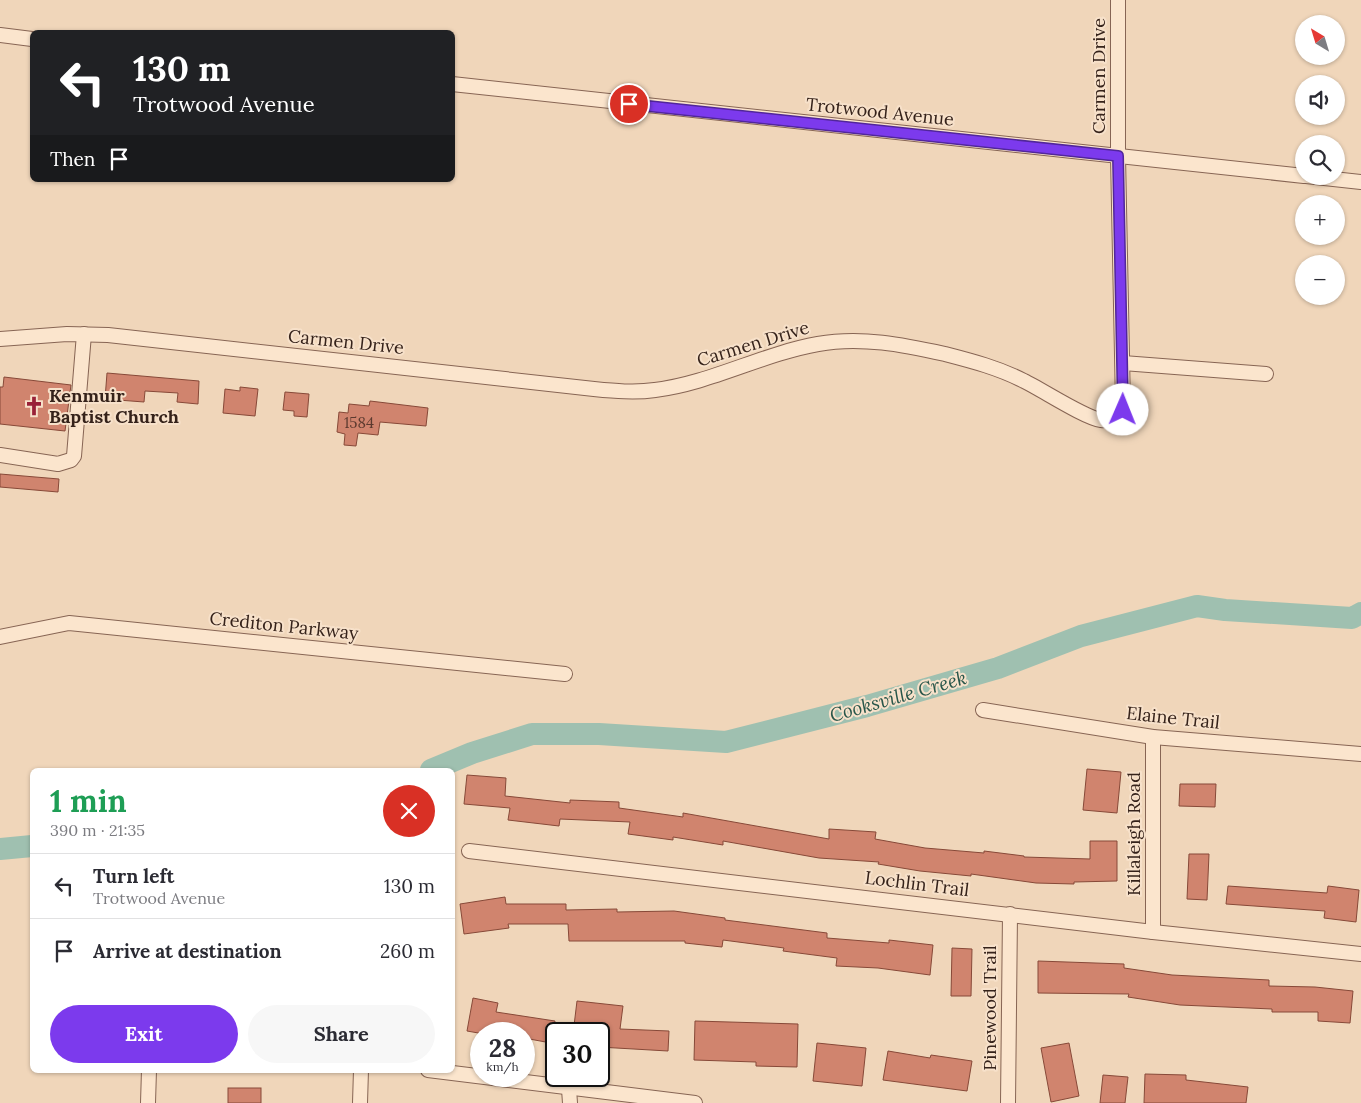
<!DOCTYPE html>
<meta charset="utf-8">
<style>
:root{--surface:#fff;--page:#f7f7f7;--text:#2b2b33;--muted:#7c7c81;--line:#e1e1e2;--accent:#7c3aed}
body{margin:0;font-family:Lora,serif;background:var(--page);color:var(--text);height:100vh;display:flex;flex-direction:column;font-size:19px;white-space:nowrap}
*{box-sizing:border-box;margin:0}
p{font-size:16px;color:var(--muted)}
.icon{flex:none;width:28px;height:28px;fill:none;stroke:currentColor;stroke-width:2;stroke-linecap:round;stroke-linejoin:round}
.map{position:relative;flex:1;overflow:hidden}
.drawer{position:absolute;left:30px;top:768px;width:425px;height:305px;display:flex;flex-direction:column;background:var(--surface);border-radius:8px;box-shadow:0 1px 4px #0004}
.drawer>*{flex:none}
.banner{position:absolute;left:30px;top:30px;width:425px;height:152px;border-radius:8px;box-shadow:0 1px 4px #0004;background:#202124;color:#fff;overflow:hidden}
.needle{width:32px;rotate:322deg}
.buttons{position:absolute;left:1295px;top:15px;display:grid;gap:10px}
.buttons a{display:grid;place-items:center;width:50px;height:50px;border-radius:50%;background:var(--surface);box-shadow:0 1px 4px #0004;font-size:25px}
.speed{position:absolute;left:470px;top:1022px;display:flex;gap:10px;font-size:25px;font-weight:700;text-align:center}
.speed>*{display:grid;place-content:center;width:65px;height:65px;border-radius:50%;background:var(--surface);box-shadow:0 1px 4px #0004;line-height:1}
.speed small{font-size:12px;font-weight:400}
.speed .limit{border:2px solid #111;border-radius:8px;background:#fff;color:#111}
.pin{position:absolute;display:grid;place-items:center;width:42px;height:42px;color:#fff;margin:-21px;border:2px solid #fff;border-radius:50%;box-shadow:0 1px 5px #0007}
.me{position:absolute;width:55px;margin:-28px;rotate:1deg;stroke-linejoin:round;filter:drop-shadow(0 0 4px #0008)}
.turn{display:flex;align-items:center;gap:18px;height:105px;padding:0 20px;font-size:22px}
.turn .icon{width:65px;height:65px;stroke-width:2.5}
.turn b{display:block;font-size:35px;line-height:42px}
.then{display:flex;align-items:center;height:48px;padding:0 20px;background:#0003;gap:10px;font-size:19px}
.round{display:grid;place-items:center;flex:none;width:52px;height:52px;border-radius:26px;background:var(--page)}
.headline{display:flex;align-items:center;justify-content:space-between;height:85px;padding:0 20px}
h1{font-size:30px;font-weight:700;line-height:38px;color:#1e9e55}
.cta{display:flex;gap:10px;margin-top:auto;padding:10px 20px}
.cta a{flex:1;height:58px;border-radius:30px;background:var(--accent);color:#fff;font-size:20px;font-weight:700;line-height:58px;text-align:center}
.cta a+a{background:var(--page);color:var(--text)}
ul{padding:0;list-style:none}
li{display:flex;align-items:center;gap:15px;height:65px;padding:0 20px;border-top:1px solid var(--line)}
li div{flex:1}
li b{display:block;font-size:19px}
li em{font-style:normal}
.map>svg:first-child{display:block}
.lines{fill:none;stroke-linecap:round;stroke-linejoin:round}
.river{stroke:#9fc0b0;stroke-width:22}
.building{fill:#d0846e;stroke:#874938}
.minor-casing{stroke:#876554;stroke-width:16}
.minor{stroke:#fbe5cd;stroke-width:14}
.route-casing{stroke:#51269a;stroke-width:12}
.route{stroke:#7c3aed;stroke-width:9}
.labels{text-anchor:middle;stroke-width:4;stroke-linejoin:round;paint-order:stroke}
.number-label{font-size:15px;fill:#5c3a2f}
.street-label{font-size:18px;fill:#35221a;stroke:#f7e1ca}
.poi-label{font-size:18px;font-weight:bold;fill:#35221a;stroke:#f7e1ca;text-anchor:start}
.water-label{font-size:19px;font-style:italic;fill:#28564a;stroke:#f7e1ca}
</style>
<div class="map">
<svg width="1361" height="1103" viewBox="0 0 1361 1103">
<rect width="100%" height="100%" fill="#f0d6ba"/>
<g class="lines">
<!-- river -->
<g class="river">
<path d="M 431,770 L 472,753 L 532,734 L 599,734 L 726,742 L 867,706 L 998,668 L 1081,636 L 1197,606 L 1225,610 L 1352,618 L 1361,613"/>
<path d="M 0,849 L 32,846"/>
</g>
</g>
<!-- building -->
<g class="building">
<path d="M 107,373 L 199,381 L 198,404 L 177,402 L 178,393 L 145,391 L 144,402 L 105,399 Z"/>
<path d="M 4,377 L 71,385 L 65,431 L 0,424 L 0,387 L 3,387 Z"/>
<path d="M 240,387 L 258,389 L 255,416 L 223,413 L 225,389 L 240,391 Z"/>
<path d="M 285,392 L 309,394 L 307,417 L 294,416 L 294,411 L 283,410 Z"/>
<path d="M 370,401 L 428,408 L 426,426 L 380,422 L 378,435 L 358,433 L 356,446 L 344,445 L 345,434 L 337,432 L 339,412 L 348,413 L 349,404 L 369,406 Z"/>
<path d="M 0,474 L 59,479 L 58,492 L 0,487 Z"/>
<path d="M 1087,769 L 1121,772 L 1117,813 L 1083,810 Z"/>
<path d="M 467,775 L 506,778 L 505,796 L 570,803 L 570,800 L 619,802 L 619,808 L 683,817 L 683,813 L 829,839 L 829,829 L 876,832 L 875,839 L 925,848 L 984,853 L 984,851 L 1024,856 L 1024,857 L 1090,859 L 1090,841 L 1117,841 L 1117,881 L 1074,882 L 1074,884 L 1036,883 L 971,874 L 971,876 L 920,871 L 878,864 L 879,862 L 819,858 L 723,841 L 723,845 L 673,837 L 673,840 L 628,834 L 630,822 L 560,819 L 559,826 L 508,820 L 510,808 L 464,804 Z"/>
<path d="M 1180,784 L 1216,784 L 1215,807 L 1179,806 Z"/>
<path d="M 1189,854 L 1209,854 L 1207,900 L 1187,899 Z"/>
<path d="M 1228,886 L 1327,893 L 1328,886 L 1359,890 L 1356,922 L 1324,918 L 1325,911 L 1226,904 Z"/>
<path d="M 505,897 L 506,904 L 566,904 L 566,910 L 617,909 L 617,912 L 674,911 L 725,918 L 725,920 L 827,933 L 827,938 L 889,943 L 889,940 L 933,945 L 930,975 L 878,968 L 836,966 L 837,958 L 783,951 L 784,948 L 723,940 L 722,947 L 685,943 L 685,941 L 569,941 L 568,924 L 508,924 L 509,928 L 464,934 L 460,904 Z"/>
<path d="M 952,948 L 972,949 L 971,996 L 951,996 Z"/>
<path d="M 1038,961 L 1124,964 L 1124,968 L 1172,975 L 1269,980 L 1269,986 L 1315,987 L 1353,991 L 1350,1023 L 1318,1021 L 1318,1012 L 1272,1012 L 1272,1009 L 1180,1005 L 1128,997 L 1129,994 L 1038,993 Z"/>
<path d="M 473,998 L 498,1003 L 496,1012 L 555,1021 L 551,1043 L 524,1038 L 524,1034 L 484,1034 L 467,1031 Z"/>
<path d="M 577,1001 L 623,1006 L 620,1029 L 669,1031 L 668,1051 L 599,1047 L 599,1034 L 573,1034 Z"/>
<path d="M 695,1021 L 798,1024 L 797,1067 L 756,1066 L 756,1062 L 694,1060 Z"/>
<path d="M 817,1043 L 866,1048 L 862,1086 L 813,1081 Z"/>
<path d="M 1069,1043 L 1079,1096 L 1051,1102 L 1041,1048 Z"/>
<path d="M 888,1051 L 930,1058 L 931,1055 L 972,1061 L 967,1091 L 883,1080 Z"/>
<path d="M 1145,1074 L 1186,1075 L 1186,1080 L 1248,1087 L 1246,1103 L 1144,1103 Z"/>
<path d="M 1103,1075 L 1128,1077 L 1125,1103 L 1100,1103 Z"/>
<rect x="228" y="1088" width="33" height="15"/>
</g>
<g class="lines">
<defs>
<g id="minor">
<path d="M 0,35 L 32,39"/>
<path d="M 452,84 L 1304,176"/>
<path d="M 1306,176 L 1361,182"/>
<path d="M 0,339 L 67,334 L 108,335 L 594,389 C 614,391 635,393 655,390 C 711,383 762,354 818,344 C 861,336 904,345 945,354 C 972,361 999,368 1024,381 C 1041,389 1085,418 1101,420 C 1111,421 1122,416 1123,405 L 1118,156 L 1118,0"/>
<path d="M 1123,363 L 1266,374"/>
<path d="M 0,455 L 58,464 L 71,460 L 74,456 L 84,334"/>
<path d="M 0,637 L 69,623 L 565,674"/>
<path d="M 983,710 L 1153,737 L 1361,754"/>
<path d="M 469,851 L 1153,932 L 1361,954"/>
<path d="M 1153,932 L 1153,737"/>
<path d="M 428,1070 L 695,1103"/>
<path d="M 569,1089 L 570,1103"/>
<path d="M 148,1103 L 149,1070"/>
<path d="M 360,1103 L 361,1070"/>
<path d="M 1008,1103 L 1010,914"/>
</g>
</defs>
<!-- minor casing -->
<use href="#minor" class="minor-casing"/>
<!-- minor -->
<use href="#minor" class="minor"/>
</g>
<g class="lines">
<defs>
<path id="route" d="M 629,104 L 1118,156 L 1123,410"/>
</defs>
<!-- route casing -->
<use href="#route" class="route-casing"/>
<!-- route -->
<use href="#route" class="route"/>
</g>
<!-- icons -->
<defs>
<symbol id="church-bare" viewBox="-9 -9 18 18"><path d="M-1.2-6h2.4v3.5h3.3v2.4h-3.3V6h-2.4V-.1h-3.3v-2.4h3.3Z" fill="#992138" stroke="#f7e1ca" stroke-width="2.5" paint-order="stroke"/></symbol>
</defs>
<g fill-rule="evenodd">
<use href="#church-bare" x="20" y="392" width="28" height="28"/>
</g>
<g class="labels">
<!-- number labels -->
<g class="number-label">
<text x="359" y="428">1584</text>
</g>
<!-- street labels -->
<g class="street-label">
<text transform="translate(1099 76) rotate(-90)" y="6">Carmen Drive</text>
<text transform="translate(880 112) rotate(6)" y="6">Trotwood Avenue</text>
<text transform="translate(346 342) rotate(6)" y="6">Carmen Drive</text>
<text transform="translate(753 344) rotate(-17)" y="6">Carmen Drive</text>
<text transform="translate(284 626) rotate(6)" y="6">Crediton Parkway</text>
<text transform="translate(1173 718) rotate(6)" y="6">Elaine Trail</text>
<text transform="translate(1134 834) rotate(-90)" y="6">Killaleigh Road</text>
<text transform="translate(917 884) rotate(7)" y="6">Lochlin Trail</text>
<text transform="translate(990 1008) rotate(-90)" y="6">Pinewood Trail</text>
</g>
<!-- poi labels -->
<g class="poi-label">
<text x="49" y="402">Kenmuir<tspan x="49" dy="21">Baptist Church</tspan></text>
</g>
<!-- water labels -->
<g class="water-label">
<text transform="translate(898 696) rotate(-16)" y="7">Cooksville Creek</text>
</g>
</g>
</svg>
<div class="buttons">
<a><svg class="needle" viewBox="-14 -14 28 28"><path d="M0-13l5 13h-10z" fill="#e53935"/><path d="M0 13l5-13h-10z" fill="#7c7c81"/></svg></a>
<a><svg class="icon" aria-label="sound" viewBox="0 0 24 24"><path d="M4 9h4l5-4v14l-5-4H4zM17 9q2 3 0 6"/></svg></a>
<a><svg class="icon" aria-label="search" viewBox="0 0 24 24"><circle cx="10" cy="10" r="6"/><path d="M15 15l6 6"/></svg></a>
<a>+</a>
<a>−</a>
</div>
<div class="speed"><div>28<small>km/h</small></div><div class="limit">30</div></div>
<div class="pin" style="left:629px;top:104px;background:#d93025"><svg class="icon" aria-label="arrive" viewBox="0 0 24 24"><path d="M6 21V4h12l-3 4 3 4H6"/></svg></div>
<svg class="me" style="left:1123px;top:410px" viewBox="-20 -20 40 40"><circle r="19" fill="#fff"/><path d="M0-13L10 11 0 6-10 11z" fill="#7c3aed"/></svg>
<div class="banner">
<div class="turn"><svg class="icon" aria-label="left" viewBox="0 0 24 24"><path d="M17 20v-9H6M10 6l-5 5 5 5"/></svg><div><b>130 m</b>Trotwood Avenue</div></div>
<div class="then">Then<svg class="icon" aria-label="arrive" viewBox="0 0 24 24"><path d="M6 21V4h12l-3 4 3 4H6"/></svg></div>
</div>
<section class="drawer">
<div class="headline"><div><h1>1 min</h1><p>390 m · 21:35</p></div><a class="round" style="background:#d93025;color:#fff"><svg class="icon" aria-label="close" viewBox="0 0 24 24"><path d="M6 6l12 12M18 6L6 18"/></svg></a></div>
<ul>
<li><svg class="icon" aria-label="left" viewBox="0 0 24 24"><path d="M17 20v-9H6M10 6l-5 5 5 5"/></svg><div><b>Turn left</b><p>Trotwood Avenue</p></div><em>130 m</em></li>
<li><svg class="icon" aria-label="arrive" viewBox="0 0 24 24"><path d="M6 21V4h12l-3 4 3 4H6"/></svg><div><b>Arrive at destination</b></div><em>260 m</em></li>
</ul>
<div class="cta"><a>Exit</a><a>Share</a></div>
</section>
</div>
